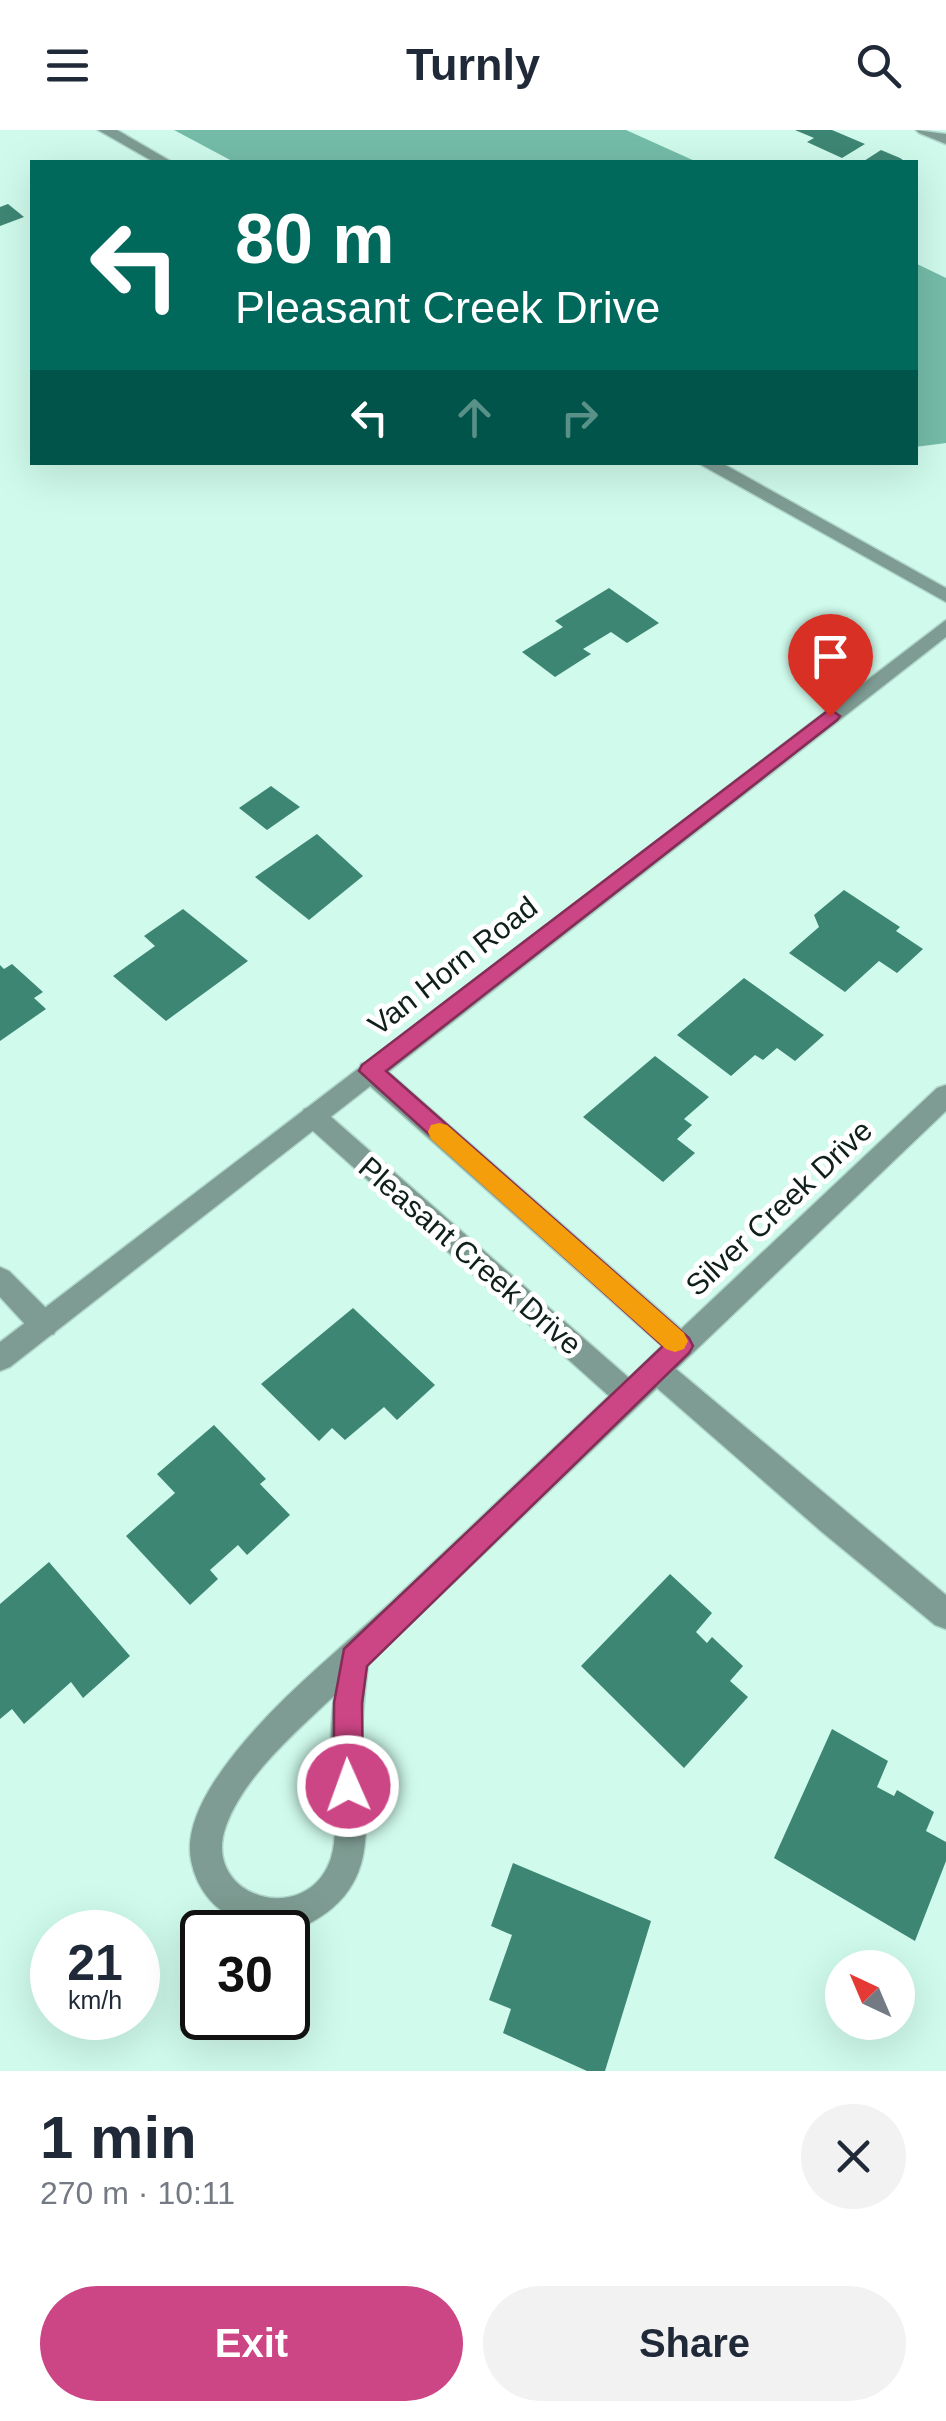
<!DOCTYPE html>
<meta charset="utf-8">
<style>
:root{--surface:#fff;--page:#f2f2f3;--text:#1f2937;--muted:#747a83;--accent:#cc4585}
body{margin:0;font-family:Helvetica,sans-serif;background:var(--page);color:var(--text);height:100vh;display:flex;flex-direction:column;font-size:38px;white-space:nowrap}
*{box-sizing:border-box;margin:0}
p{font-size:32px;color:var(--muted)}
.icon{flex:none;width:55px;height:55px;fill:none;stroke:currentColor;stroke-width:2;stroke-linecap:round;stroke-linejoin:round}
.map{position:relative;height:1941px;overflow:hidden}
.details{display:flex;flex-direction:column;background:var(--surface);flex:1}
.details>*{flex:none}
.top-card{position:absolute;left:30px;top:30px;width:888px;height:305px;border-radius:0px;box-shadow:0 10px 40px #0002;background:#00695c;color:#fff;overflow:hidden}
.needle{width:65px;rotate:316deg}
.tools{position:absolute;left:825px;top:1820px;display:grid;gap:20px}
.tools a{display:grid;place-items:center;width:90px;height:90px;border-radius:50%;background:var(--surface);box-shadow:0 10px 40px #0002;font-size:50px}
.speed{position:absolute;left:30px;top:1780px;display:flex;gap:20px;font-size:50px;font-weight:700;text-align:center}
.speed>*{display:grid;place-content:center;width:130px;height:130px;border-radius:50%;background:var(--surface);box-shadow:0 10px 40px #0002;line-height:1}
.speed small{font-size:25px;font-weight:400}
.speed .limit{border:5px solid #111;border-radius:15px;background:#fff;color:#111}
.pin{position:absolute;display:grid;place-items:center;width:85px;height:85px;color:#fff;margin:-102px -42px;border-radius:50% 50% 50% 0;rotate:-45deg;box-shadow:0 0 10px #0007}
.pin .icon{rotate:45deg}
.me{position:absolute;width:110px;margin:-55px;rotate:358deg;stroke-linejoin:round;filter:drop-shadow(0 0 8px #0008)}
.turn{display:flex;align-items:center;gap:35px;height:210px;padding:0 40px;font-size:45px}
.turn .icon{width:130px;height:130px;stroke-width:2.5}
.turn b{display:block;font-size:70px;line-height:85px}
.lanes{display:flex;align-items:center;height:95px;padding:0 40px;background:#0003;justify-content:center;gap:50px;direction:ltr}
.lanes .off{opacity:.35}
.round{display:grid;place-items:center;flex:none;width:105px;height:105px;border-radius:52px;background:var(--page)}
.overview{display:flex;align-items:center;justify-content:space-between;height:170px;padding:0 40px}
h1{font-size:60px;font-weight:700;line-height:75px}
.cta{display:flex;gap:20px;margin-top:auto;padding:20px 40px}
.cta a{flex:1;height:115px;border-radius:60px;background:var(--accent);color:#fff;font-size:40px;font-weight:700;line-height:115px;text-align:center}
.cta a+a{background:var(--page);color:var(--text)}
header{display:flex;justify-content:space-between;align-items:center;height:130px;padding:0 40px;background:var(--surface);font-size:45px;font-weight:700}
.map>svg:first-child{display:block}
.forest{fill:#74bca8}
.building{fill:#3e8674}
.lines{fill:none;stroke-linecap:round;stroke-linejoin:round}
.minor-casing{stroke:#b0d7cb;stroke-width:3}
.tertiary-casing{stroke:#b0d7cb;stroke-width:3}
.minor{fill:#7e9c93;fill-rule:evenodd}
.tertiary{fill:#7e9c93;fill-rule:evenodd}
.route{fill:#cc4585;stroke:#852d56;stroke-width:2.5}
.slow{fill:#f59e0b}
.labels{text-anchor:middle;stroke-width:10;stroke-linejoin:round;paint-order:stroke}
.street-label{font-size:30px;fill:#0f1f1b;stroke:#fff}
</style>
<header><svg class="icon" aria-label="menu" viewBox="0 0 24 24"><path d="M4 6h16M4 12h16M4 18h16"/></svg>Turnly<svg class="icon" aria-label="search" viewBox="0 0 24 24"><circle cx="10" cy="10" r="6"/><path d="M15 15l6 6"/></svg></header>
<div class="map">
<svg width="946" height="1941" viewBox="0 0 946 1941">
<rect width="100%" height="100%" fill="#cffaec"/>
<!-- forest -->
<g class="forest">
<path d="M 174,0 L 626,0 L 697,32 L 234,32 Z"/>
<path d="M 915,133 L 946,148 L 946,313 L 915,317 Z"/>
</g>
<!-- building -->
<g class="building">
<path d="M 795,0 L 832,0 L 865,14 L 842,28 L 807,12 L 814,8 Z"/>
<path d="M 881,20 L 900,28 L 906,32 L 864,31 Z"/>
<path d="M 8,74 L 24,87 L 0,96 L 0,77 Z"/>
<path d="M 609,458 L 659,493 L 627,513 L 611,502 L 583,519 L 591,524 L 555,547 L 522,522 L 563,497 L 555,491 Z"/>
<path d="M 271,656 L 300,677 L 267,700 L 239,678 Z"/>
<path d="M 317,704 L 363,746 L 309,790 L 255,747 Z"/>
<path d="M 844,760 L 900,797 L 896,801 L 923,819 L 897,843 L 879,831 L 845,862 L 789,823 L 819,797 L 814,785 Z"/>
<path d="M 183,779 L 248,831 L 166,891 L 113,846 L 155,816 L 144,806 Z"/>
<path d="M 12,834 L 43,862 L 34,868 L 46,879 L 0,911 L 0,835 L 4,839 Z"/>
<path d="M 744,848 L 824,905 L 795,931 L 777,918 L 763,930 L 755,925 L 731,946 L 677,905 Z"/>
<path d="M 655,926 L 709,967 L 684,989 L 692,995 L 677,1009 L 695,1023 L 663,1052 L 583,987 Z"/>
<path d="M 353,1178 L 435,1255 L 397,1290 L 384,1277 L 345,1310 L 332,1298 L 319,1311 L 261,1254 Z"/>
<path d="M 214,1295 L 266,1349 L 260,1354 L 290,1385 L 247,1425 L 238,1415 L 210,1440 L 218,1449 L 190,1475 L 126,1406 L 175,1363 L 157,1344 Z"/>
<path d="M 49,1432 L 130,1526 L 83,1568 L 71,1552 L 24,1594 L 12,1579 L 0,1589 L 0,1474 Z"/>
<path d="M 670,1444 L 712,1483 L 696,1502 L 707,1513 L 712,1507 L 743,1536 L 730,1551 L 748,1567 L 684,1638 L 581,1536 Z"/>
<path d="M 832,1599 L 888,1631 L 877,1657 L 894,1666 L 897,1660 L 934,1682 L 926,1701 L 946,1712 L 946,1731 L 915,1811 L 774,1728 Z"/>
<path d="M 513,1733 L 651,1791 L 605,1941 L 587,1941 L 503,1903 L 511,1879 L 489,1870 L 512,1805 L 491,1796 Z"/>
</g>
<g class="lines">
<defs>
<g id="minor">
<path d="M 916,0 L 946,4 L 946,14 L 919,3 Z"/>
<path d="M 370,931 L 379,934 L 681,1199 L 937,958 L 946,955 L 946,981 L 676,1239 L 946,1465 L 946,1499 L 935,1495 L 822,1402 L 657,1258 L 368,1534 C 365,1561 361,1589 362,1617 C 363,1686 385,1751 312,1792 C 289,1804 270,1805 247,1795 C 217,1783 197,1762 191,1730 C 186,1703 200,1674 214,1652 C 259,1583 329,1529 389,1474 C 463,1405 536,1335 609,1266 L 304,993 L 300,986 L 304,979 L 313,976 L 322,979 L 629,1248 L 662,1216 L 361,948 L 358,941 L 361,934 ZM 334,1566 C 331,1592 330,1617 331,1643 C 333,1670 339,1701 331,1728 C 308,1799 200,1768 226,1696 C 244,1646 296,1602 334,1566 Z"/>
<path d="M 0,1137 L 9,1141 L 54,1186 L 58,1195 L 54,1204 L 44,1207 L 34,1204 L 0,1167 Z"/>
</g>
<g id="tertiary">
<path d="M 98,0 L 117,0 L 172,32 L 154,32 Z"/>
<path d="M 696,332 L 720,332 L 946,458 L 946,472 Z"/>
<path d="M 946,490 L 946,507 L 10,1237 L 0,1241 L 0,1212 Z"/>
</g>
</defs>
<!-- minor casing -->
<use href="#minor" class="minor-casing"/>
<!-- tertiary casing -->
<use href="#tertiary" class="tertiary-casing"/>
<!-- minor -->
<use href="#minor" class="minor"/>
<!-- tertiary -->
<use href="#tertiary" class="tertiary"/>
</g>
<!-- route -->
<path class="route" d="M 830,579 L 840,586 L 837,590 L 386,941 L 689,1208 L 693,1216 L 689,1223 L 367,1536 L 362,1573 L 363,1656 L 359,1666 L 348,1670 L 338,1666 L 334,1656 L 334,1573 L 344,1519 L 663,1216 L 359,941 L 362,935 Z"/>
<!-- slow -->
<path class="slow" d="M 439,993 L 447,995 L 684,1203 L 688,1211 L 684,1219 L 675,1222 L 666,1219 L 431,1009 L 428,1002 L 431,995 Z"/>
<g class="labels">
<!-- street labels -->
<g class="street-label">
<text transform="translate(453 836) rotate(-38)" y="10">Van Horn Road</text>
<text transform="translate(779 1078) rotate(-43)" y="10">Silver Creek Drive</text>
<text transform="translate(470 1126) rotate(41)" y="10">Pleasant Creek Drive</text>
</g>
</g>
</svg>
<div class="tools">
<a><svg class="needle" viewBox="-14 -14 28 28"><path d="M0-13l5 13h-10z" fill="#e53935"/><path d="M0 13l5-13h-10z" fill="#747a83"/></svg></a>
</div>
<div class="speed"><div>21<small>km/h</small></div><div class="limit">30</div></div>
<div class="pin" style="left:830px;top:586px;background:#d93025"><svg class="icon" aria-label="arrive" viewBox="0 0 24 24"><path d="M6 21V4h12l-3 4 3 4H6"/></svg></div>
<svg class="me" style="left:348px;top:1656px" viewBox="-20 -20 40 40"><circle r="17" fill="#cc4585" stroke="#fff" stroke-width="3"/><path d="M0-11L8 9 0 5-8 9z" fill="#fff"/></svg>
<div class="top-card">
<div class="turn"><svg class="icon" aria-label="left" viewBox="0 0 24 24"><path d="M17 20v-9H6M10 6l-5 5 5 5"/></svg><div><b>80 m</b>Pleasant Creek Drive</div></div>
<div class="lanes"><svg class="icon" aria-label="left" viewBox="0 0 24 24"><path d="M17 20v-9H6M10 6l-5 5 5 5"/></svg><svg class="icon off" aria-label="ahead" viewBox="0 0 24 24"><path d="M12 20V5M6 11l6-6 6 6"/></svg><svg class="icon off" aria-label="right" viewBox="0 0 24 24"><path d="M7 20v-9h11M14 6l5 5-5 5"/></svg></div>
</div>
</div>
<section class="details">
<div class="overview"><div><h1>1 min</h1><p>270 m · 10:11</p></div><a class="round"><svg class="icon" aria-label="close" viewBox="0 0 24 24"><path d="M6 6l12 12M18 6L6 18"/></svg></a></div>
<div class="cta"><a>Exit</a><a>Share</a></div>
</section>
